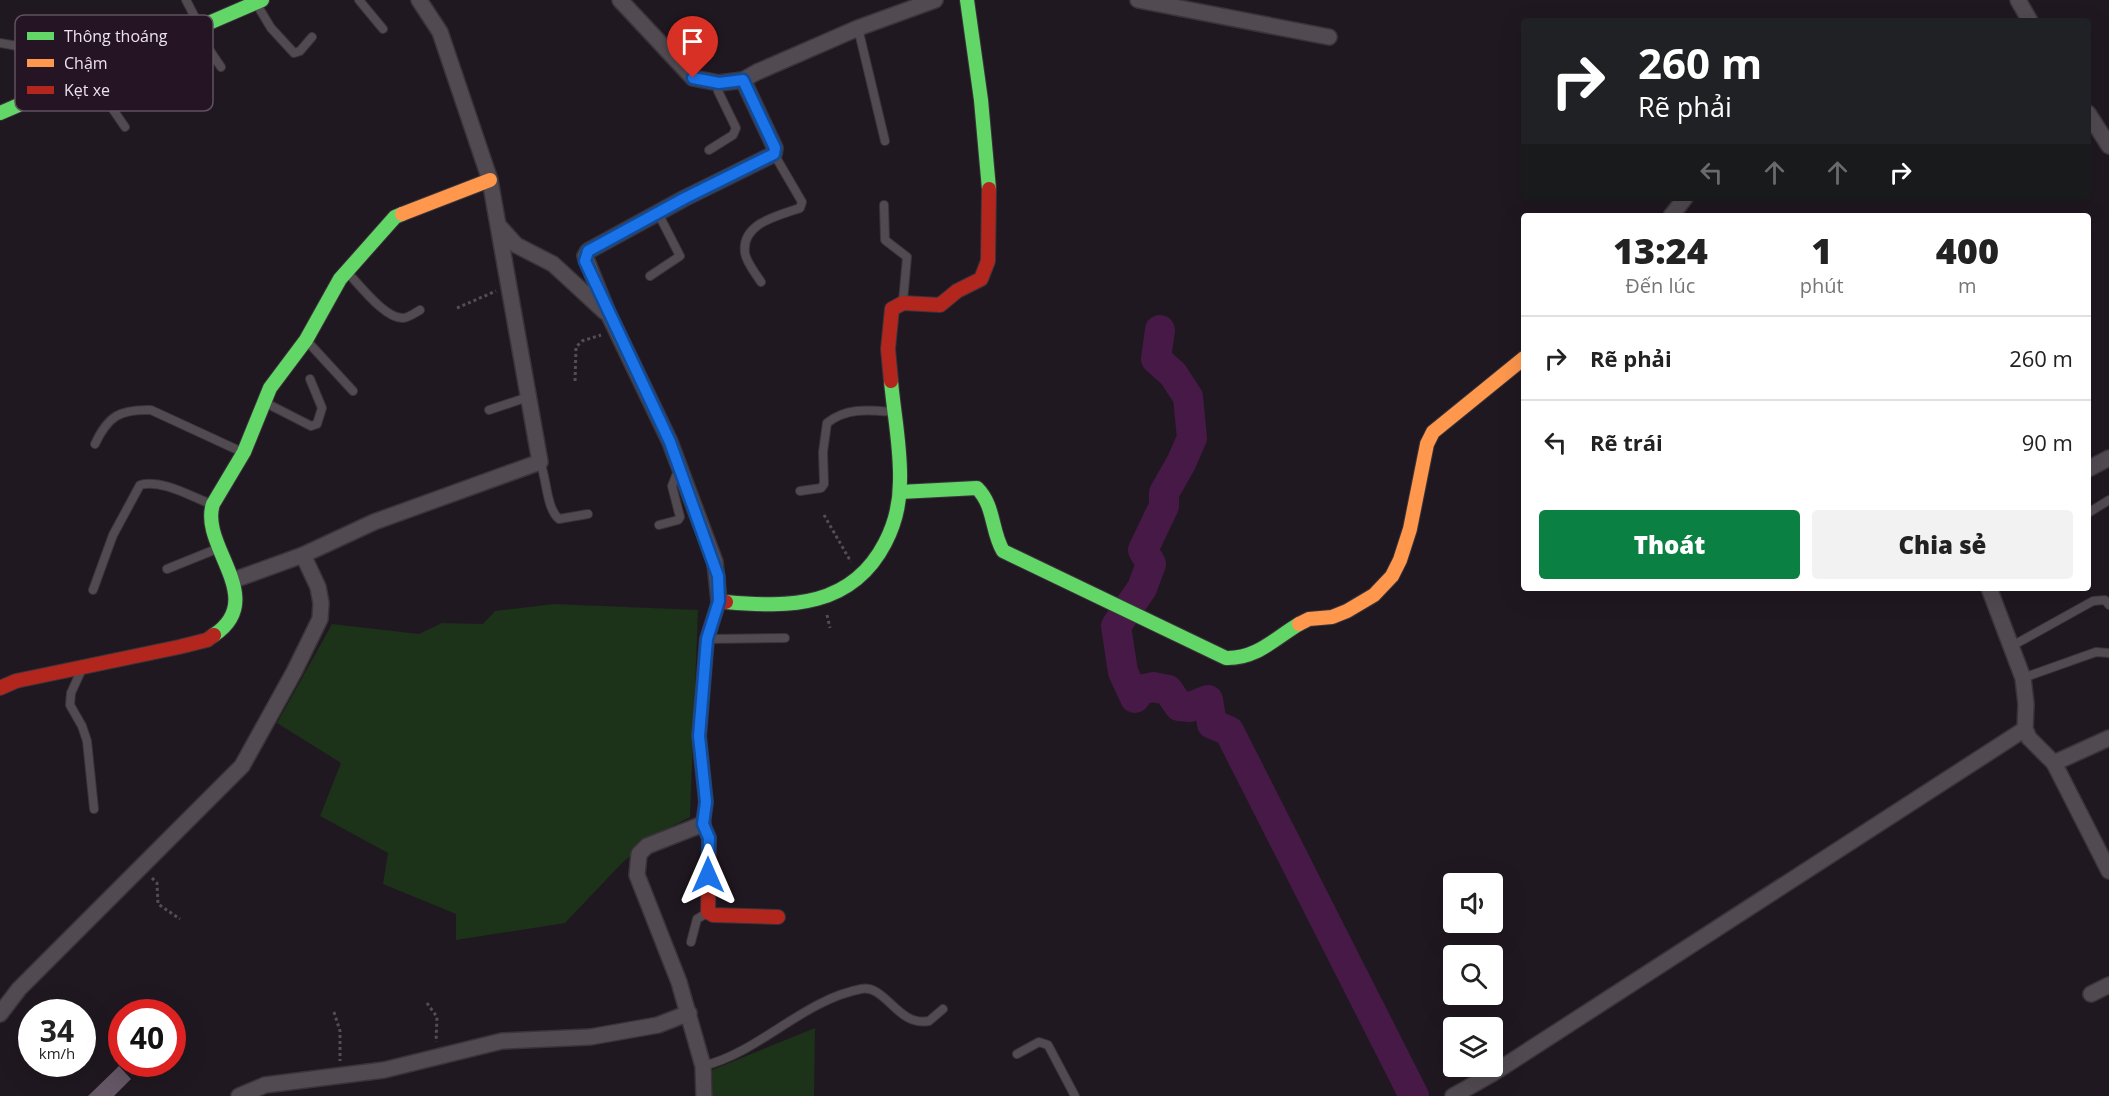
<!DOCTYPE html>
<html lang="vi">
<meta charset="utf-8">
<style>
:root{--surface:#fff;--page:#f2f2f2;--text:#222;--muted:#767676;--line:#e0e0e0;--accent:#0b8043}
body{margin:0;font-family:"Open Sans",sans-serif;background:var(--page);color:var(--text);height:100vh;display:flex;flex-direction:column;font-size:22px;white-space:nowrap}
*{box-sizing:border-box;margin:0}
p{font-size:20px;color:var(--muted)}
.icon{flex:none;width:33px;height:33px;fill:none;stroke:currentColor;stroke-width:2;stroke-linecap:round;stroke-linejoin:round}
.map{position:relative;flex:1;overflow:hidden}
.drawer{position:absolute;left:1521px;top:213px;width:570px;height:378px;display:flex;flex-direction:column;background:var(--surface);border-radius:6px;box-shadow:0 6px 24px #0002}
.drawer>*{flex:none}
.hud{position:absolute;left:1521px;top:18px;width:570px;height:183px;border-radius:6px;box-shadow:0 6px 24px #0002;background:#202124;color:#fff;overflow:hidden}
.tools{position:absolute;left:1443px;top:873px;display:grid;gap:12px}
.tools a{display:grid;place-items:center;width:60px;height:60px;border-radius:6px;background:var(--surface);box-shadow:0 6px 24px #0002;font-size:30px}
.speed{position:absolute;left:18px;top:999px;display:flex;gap:12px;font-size:30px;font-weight:700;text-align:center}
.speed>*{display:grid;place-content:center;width:78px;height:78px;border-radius:50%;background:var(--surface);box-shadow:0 6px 24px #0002;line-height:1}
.speed small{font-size:15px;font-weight:400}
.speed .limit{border:9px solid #d22;background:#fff;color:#111}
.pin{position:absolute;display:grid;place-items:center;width:51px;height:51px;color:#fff;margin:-62px -26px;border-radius:50% 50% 50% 0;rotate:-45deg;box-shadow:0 0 6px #0007}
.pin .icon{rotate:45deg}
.me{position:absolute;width:66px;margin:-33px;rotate:0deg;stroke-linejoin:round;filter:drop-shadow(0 0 4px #0008)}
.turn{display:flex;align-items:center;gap:21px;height:126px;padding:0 18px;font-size:27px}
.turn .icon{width:78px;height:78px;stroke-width:2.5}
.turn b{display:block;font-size:42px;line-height:51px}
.lanes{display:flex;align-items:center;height:57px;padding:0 18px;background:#0003;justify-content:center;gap:30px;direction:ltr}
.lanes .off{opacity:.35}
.eta{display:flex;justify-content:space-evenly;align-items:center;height:102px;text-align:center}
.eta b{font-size:36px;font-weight:800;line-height:42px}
.button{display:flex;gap:12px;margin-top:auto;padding:12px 18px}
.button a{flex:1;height:69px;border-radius:6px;background:var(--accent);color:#fff;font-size:24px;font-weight:800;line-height:69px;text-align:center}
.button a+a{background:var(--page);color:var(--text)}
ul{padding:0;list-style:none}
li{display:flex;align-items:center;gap:18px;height:84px;padding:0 18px;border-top:2px solid var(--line)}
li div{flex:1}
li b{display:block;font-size:22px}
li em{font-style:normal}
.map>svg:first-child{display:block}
.green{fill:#1c3219}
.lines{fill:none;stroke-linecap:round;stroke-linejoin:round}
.river{stroke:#471947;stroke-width:30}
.building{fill:#645664}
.lane-casing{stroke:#3a343a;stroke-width:10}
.street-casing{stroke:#3a343a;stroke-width:18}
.fast-casing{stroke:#3a343a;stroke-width:16}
.slow-casing{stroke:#3a343a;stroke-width:16}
.jam-casing{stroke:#3a343a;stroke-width:16}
.path{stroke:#544e54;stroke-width:3;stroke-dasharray:3 3;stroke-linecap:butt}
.lane{stroke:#514b51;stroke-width:8}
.street{stroke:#514b51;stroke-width:15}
.fast{stroke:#63d668;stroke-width:14}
.slow{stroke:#ff974d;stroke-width:14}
.jam{stroke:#b3261e;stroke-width:14}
.route-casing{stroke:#114b97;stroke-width:15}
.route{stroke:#1a73e8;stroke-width:10}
.key{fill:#241424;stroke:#605260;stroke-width:1.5}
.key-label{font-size:16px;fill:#ede1ed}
</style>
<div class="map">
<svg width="2109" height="1096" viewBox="0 0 2109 1096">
<rect width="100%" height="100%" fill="#201820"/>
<!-- green -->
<g class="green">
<path d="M 554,604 L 698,610 L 690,817 L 657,834 L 623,862 L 565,923 L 456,940 L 456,914 L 383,884 L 388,853 L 320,816 L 341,763 L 277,723 L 332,624 L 419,634 L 442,623 L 483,624 L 495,611 Z"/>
<path d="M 815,1028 L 814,1096 L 713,1096 L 712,1070 Z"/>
</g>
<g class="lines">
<!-- river -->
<path class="river" d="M 1160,330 L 1156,359 L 1173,374 L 1188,397 L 1192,438 L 1181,463 L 1164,493 L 1164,506 L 1143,550 L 1151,564 L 1142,588 L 1116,626 L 1123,672 L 1135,698 L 1140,690 L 1153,687 L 1168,690 L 1179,706 L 1190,707 L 1208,700 L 1212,724 L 1229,731 L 1414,1096"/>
</g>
<!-- building -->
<path class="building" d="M 119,1066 L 131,1079 L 114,1096 L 88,1096 Z"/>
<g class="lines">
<defs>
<g id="lane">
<path d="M 186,0 L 199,25"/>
<path d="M 359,0 L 383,29"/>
<path d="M 256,3 L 271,28 L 294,53 L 300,51 L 312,37"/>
<path d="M 858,28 L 885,141"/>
<path d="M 196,30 L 221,67"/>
<path d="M 0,43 L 40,50 L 51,89"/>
<path d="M 90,76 L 125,127"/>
<path d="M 709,150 L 733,135 L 736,128 L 718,91 L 719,83"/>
<path d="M 884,205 L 885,240 L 907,257 L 903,301"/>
<path d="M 347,272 C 359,284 385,319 403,318 C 408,318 415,313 420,310"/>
<path d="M 650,276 L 680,256 L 658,213"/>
<path d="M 761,282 C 756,274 746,262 745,253 C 741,223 778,216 800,208 L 802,202 L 774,154"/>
<path d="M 307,341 L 353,391"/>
<path d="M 266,403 L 311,426 L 317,424 L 322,408 L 310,379"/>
<path d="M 489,410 L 528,397"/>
<path d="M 95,444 C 108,416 120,409 151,410 L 242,452"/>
<path d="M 540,462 C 547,479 546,508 559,519 L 588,514"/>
<path d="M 800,491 L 821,488 L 824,484 L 823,452 L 827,423 C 847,407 869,410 894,412"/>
<path d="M 2088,513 L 2109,500"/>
<path d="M 659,525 L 678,520 L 680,517 L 672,486 L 679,468"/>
<path d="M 167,569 L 219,548"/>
<path d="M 93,590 L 113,535 L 140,485 C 162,479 190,496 211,504"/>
<path d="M 709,639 L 785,638"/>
<path d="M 2012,646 L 2093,601 L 2105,600 L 2109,605"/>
<path d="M 81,671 L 71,693 L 70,705 L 82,726 L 87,741 L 94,809"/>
<path d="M 2023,678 L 2096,652 L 2109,653"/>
<path d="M 691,942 L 697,919 L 707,913"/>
<path d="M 1017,1054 L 1039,1042 L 1048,1045 L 1075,1096"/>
<path d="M 703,1066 C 760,1052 803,1000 861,989 C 886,984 897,1027 929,1021 L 943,1009"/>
</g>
<g id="street">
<path d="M 620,0 L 693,78 L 719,83 L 743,80 L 757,72 L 858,28 L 935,0"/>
<path d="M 1138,0 L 1329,37"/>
<path d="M 2018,0 L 2030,21"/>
<path d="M 2088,113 L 2109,146"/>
<path d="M 1671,216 L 1685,198"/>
<path d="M 499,226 L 516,245 L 553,264 L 605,312"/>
<path d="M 2088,469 L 2109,458"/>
<path d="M 234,580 L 303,555 L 374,522 L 540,462 L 490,180 L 440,32 L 419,0"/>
<path d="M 1989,588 L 2023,678 L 2026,704 L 2025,729 L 2029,738 L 2054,763 L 2109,738"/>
<path d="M 719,601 L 715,562 L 670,442 L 608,313 L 585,256 L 588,251 L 685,198 L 774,154 L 775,148 L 743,80"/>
<path d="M 2054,763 L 2109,871"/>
<path d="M 703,824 L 647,846 L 639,854 L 637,875 L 679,982 L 703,1066 L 704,1096"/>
<path d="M 2091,994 L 2109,985"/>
<path d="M 0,1014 L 19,989 L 242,766 L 294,672 L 320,619 L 321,603 L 318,587 L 303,555"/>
<path d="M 239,1096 L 265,1085 L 384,1070 L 502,1041 L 590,1037 L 658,1025 L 689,1013"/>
<path d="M 1453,1096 L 1492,1074 L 2025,729"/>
</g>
<g id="fast">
<path d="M 967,0 L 981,100 L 989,189"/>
<path d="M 0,113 L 262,0"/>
<path d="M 900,492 L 977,488 C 995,506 991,531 1003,551 L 1226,658 C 1256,659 1274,639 1299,624"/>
<path d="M 726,602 C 790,608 852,607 885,543 C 895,524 900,503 900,481 C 901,448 894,415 891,381"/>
<path d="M 214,635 C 269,598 199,546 213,504 L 244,452 L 270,388 L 306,340 L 340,279 L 395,217 L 402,214"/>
</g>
<g id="slow">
<path d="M 402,214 L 490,180"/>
<path d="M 1299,624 L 1309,619 L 1332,617 L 1347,611 L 1374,595 L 1392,576 L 1400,560 L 1410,529 L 1427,444 L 1433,432 L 1524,358"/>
</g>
<g id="jam">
<path d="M 891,381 L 888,349 L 892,309 L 903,303 L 940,305 L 957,291 L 981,279 L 988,261 L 989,189"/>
<path d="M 726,602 L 719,601 L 707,639 L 699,736 L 706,802 L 703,824 L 709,838 L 708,912 L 713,915 L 778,917"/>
<path d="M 0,688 L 16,681 L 179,647 L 207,640 L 214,635"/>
</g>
</defs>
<!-- lane casing -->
<use href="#lane" class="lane-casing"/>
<!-- street casing -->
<use href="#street" class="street-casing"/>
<!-- fast casing -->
<use href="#fast" class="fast-casing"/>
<!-- slow casing -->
<use href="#slow" class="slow-casing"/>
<!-- jam casing -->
<use href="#jam" class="jam-casing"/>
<!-- path -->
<g class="path">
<path d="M 457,308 L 496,291"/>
<path d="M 575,381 L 576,347 L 582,341 L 601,335"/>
<path d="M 824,515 L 851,562"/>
<path d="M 827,615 L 830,628"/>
<path d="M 152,878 L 157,883 L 158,904 L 180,919"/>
<path d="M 427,1003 L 437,1017 L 436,1042"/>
<path d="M 334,1012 L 340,1031 L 340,1061"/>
</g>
<!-- lane -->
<use href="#lane" class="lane"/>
<!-- street -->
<use href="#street" class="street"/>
<!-- fast -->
<use href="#fast" class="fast"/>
<!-- slow -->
<use href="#slow" class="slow"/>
<!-- jam -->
<use href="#jam" class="jam"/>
</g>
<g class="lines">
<defs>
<path id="route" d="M 693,78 L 719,83 L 743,80 L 775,148 L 774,154 L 685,198 L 588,251 L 585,261 L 670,442 L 718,576 L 719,601 L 707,639 L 699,736 L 706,802 L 703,824 L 709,838 L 708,875"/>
</defs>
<!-- route casing -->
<use href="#route" class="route-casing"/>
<!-- route -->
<use href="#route" class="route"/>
</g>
<!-- legend -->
<rect x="15" y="15" width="198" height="96" rx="9" class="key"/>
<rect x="27" y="32" width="27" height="8" fill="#63d668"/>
<rect x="27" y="59" width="27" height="8" fill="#ff974d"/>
<rect x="27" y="86" width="27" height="8" fill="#b3261e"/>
<g class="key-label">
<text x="64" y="42">Thông thoáng</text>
<text x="64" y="69">Chậm</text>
<text x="64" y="96">Kẹt xe</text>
</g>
</svg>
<div class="tools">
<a><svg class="icon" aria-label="sound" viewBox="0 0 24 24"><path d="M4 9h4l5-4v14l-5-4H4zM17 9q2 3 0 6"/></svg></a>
<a><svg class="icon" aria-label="search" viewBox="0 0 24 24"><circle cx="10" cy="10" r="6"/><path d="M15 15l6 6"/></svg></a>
<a><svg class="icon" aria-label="layers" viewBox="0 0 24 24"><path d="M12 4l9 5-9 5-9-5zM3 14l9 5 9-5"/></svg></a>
</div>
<div class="speed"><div>34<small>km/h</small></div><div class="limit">40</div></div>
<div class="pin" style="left:693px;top:78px;background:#d93025"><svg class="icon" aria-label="arrive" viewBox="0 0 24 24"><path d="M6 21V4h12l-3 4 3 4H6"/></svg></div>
<svg class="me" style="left:708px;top:875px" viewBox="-20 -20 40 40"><path d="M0-17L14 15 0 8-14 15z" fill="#1a73e8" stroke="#fff" stroke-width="4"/></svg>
<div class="hud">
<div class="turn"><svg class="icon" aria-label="right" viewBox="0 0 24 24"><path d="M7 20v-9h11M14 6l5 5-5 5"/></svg><div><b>260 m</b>Rẽ phải</div></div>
<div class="lanes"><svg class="icon off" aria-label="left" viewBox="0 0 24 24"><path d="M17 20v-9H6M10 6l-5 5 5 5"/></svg><svg class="icon off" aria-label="ahead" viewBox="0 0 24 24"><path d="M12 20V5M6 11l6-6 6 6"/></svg><svg class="icon off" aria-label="ahead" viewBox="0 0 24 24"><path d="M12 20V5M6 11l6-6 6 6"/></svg><svg class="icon" aria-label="right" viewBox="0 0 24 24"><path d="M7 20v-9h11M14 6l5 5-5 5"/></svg></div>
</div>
<section class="drawer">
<div class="eta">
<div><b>13:24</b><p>Đến lúc</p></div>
<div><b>1</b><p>phút</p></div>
<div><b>400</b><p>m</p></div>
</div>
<ul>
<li><svg class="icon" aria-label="right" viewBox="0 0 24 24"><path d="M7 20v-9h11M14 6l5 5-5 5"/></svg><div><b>Rẽ phải</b></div><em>260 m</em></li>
<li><svg class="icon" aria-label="left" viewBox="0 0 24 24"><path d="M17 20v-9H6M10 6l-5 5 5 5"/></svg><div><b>Rẽ trái</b></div><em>90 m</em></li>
</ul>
<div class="button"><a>Thoát</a><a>Chia sẻ</a></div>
</section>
</div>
